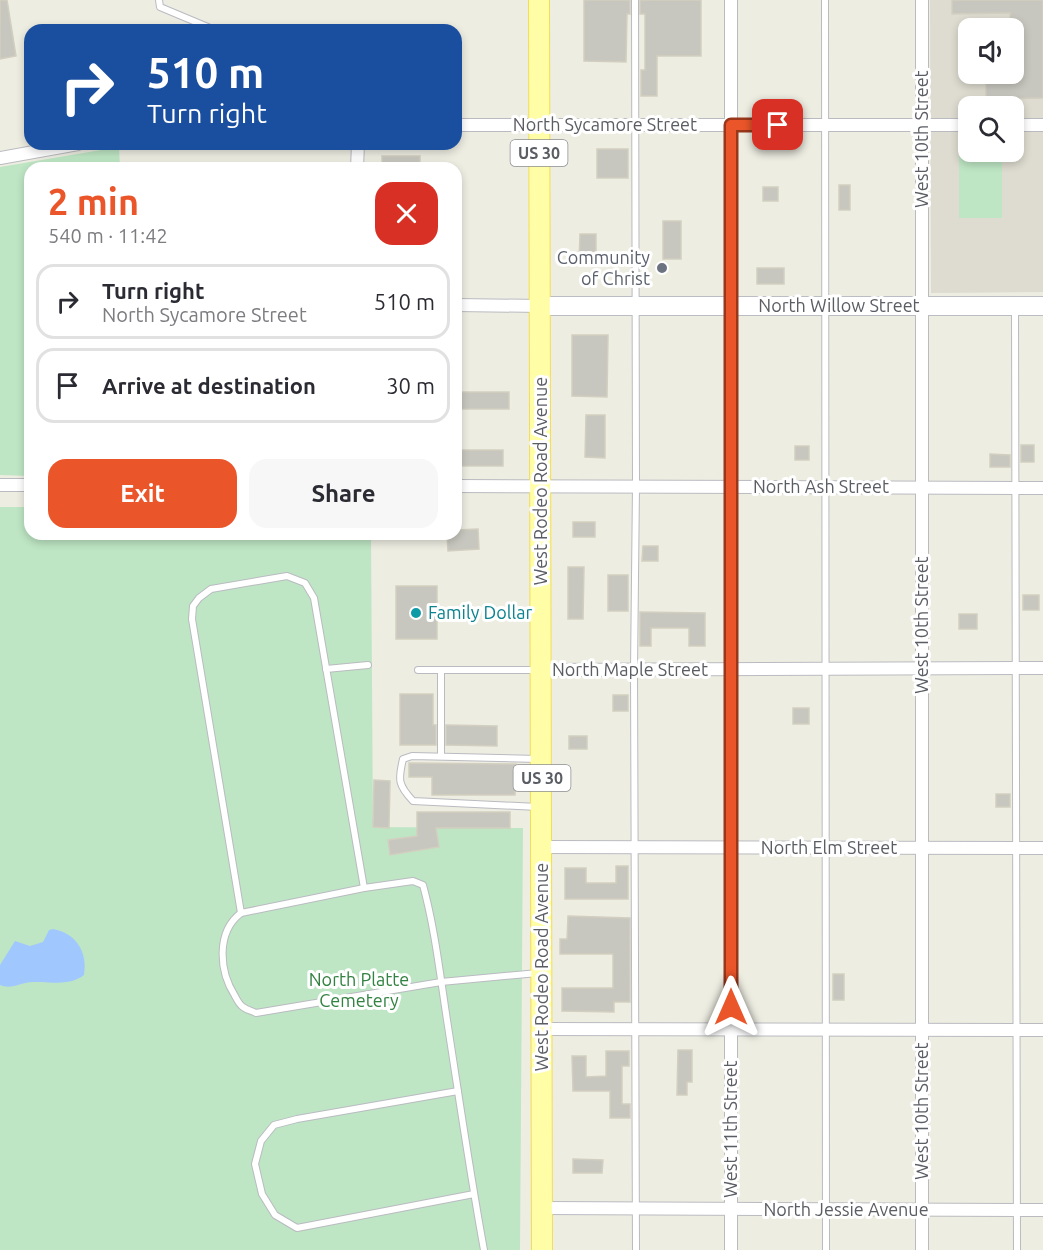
<!DOCTYPE html>
<meta charset="utf-8">
<style>
:root{--surface:#fff;--page:#f7f7f7;--text:#2b2b33;--muted:#7c7c81;--line:#e1e1e2;--accent:#eb552a}
body{margin:0;font-family:Ubuntu,sans-serif;background:var(--page);color:var(--text);height:100vh;display:flex;flex-direction:column;font-size:22px;white-space:nowrap}
*{box-sizing:border-box;margin:0}
p{font-size:20px;color:var(--muted)}
.icon{flex:none;width:33px;height:33px;fill:none;stroke:currentColor;stroke-width:2;stroke-linecap:round;stroke-linejoin:round}
.map{position:relative;flex:1;overflow:hidden}
.drawer{position:absolute;left:24px;top:162px;width:438px;height:378px;display:flex;flex-direction:column;background:var(--surface);border-radius:18px;box-shadow:0 3px 9px #0003}
.drawer>*{flex:none}
.top-card{position:absolute;left:24px;top:24px;width:438px;height:126px;border-radius:18px;box-shadow:0 3px 9px #0003;background:#1a4fa0;color:#fff;overflow:hidden}
.tools{position:absolute;left:958px;top:18px;display:grid;gap:12px}
.tools a{display:grid;place-items:center;width:66px;height:66px;border-radius:12px;background:var(--surface);box-shadow:0 3px 9px #0003;font-size:30px}
.pin{position:absolute;display:grid;place-items:center;width:51px;height:51px;color:#fff;margin:-26px;border-radius:12px;box-shadow:0 3px 9px #0006}
.me{position:absolute;width:66px;margin:-33px;rotate:0deg;stroke-linejoin:round;filter:drop-shadow(0 0 4px #0008)}
.turn{display:flex;align-items:center;gap:21px;height:126px;padding:0 24px;font-size:27px}
.turn .icon{width:78px;height:78px;stroke-width:2.5}
.turn b{display:block;font-size:42px;line-height:51px}
.round{display:grid;place-items:center;flex:none;width:63px;height:63px;border-radius:18px;background:var(--page)}
.headline{display:flex;align-items:center;justify-content:space-between;height:102px;padding:0 24px}
h1{font-size:36px;font-weight:700;line-height:45px;color:var(--accent)}
.button{display:flex;gap:12px;margin-top:auto;padding:12px 24px}
.button a{flex:1;height:69px;border-radius:18px;background:var(--accent);color:#fff;font-size:24px;font-weight:700;line-height:69px;text-align:center}
.button a+a{background:var(--page);color:var(--text)}
ul{padding:0;list-style:none}
li{display:flex;align-items:center;gap:18px;height:75px;margin:0 12px 9px;padding:0 12px;border:3px solid var(--line);border-radius:18px}
li div{flex:1}
li b{display:block;font-size:22px}
li em{font-style:normal}
.map>svg:first-child{display:block}
.education{fill:#dedcd0;fill-rule:evenodd}
.green{fill:#bee6c4}
.water{fill:#a0c8ff}
.building{fill:#c8c7bf;stroke:#d2cfc0;stroke-width:1.5}
.lines{fill:none;stroke-linecap:round;stroke-linejoin:round}
.service-casing{stroke:#babbc1;stroke-width:8}
.minor-casing{stroke:#babbc1;stroke-width:14}
.secondary-casing{stroke:#bbbdc4;stroke-width:20}
.primary-casing{stroke:#f3dd56;stroke-width:22}
.service{stroke:#fff;stroke-width:6}
.minor{stroke:#fff;stroke-width:12}
.secondary{stroke:#fff;stroke-width:18}
.primary{stroke:#fffda5;stroke-width:20}
.route-casing{stroke:#99371b;stroke-width:15}
.route{stroke:#eb552a;stroke-width:10}
.worship-dot{fill:#6b7280;stroke:#fff;stroke-width:2}
.culture-dot{fill:#0f9aa8;stroke:#fff;stroke-width:2}
.labels{text-anchor:middle;stroke-width:6;stroke-linejoin:round;paint-order:stroke}
.shield{fill:#fff;stroke:#8c8e92;stroke-width:1.5}
.shield-label{font-size:16px;font-weight:bold;fill:#5a5d63}
.street-label{font-size:18px;fill:#5a5d63;stroke:#fff}
.worship-label{font-size:18px;fill:#5b616d;stroke:#fff;text-anchor:end}
.culture-label{font-size:18px;fill:#0d838f;stroke:#fff;text-anchor:start}
.park-label{font-size:18px;fill:#328241;stroke:#fff}
</style>
<div class="map">
<svg width="1043" height="1250" viewBox="0 0 1043 1250">
<rect width="100%" height="100%" fill="#eeede2"/>
<!-- education -->
<path class="education" d="M 930,0 L 1043,0 L 1043,292 L 931,293 ZM 969,28 L 1014,28 L 1014,74 L 969,74 ZM 969,106 L 1014,106 L 1014,152 L 969,152 Z"/>
<!-- green -->
<g class="green">
<path d="M 119,147 L 120,168 L 30,168 L 30,476 L 0,475 L 0,167 Z"/>
<rect x="959" y="154" width="43" height="64"/>
<path d="M 0,507 L 30,507 L 30,534 L 371,534 L 373,827 L 523,828 L 520,1250 L 0,1250 Z"/>
</g>
<!-- water -->
<path class="water" d="M 53,929 C 76,933 88,952 84,975 C 68,987 51,981 33,982 C 21,982 12,990 0,985 L 0,965 L 15,941 L 30,946 L 43,942 L 49,930 Z"/>
<!-- building -->
<g class="building">
<path d="M 0,0 L 7,0 L 16,56 L 0,59 Z"/>
<path d="M 584,0 L 630,0 L 630,14 L 627,14 L 626,62 L 584,61 Z"/>
<path d="M 640,0 L 701,0 L 701,56 L 657,56 L 657,96 L 641,96 L 641,70 L 645,70 L 645,14 L 640,14 Z"/>
<path d="M 952,0 L 1043,0 L 1043,98 L 986,99 L 986,74 L 1014,74 L 1014,28 L 1010,28 L 1010,13 L 952,14 Z"/>
<rect x="597" y="149" width="31" height="29"/>
<rect x="382" y="156" width="38" height="12"/>
<rect x="839" y="185" width="11" height="25"/>
<rect x="763" y="187" width="15" height="14"/>
<rect x="663" y="221" width="18" height="38"/>
<path d="M 580,234 L 596,234 L 596,261 L 579,261 Z"/>
<rect x="757" y="268" width="27" height="16"/>
<path d="M 572,335 L 608,335 L 607,397 L 572,396 Z"/>
<rect x="456" y="392" width="53" height="17"/>
<path d="M 586,415 L 605,415 L 605,458 L 585,457 Z"/>
<rect x="1021" y="445" width="13" height="17"/>
<rect x="795" y="446" width="14" height="14"/>
<rect x="456" y="450" width="47" height="16"/>
<path d="M 990,454 L 1010,455 L 1010,467 L 990,467 Z"/>
<rect x="573" y="522" width="22" height="15"/>
<path d="M 478,529 L 479,549 L 448,551 L 447,534 L 456,534 L 456,530 Z"/>
<path d="M 643,546 L 658,546 L 658,561 L 642,561 Z"/>
<path d="M 568,567 L 584,567 L 583,619 L 568,619 Z"/>
<rect x="608" y="575" width="20" height="36"/>
<rect x="396" y="586" width="41" height="53"/>
<rect x="1023" y="595" width="16" height="15"/>
<path d="M 640,612 L 705,613 L 705,646 L 689,646 L 689,628 L 651,628 L 651,646 L 640,646 Z"/>
<rect x="959" y="614" width="18" height="15"/>
<path d="M 400,694 L 433,694 L 433,725 L 436,725 L 436,745 L 400,745 Z"/>
<rect x="613" y="695" width="15" height="16"/>
<rect x="793" y="708" width="16" height="16"/>
<path d="M 446,725 L 497,726 L 497,746 L 446,745 Z"/>
<rect x="569" y="736" width="18" height="13"/>
<path d="M 409,763 L 516,764 L 515,795 L 432,795 L 432,777 L 409,777 Z"/>
<path d="M 374,780 L 390,781 L 389,828 L 373,827 Z"/>
<rect x="996" y="794" width="14" height="13"/>
<path d="M 417,812 L 510,812 L 510,828 L 436,828 L 439,847 L 390,855 L 388,840 L 417,836 Z"/>
<path d="M 616,866 L 628,866 L 628,899 L 565,899 L 565,868 L 586,868 L 586,883 L 616,883 Z"/>
<path d="M 568,916 L 630,918 L 630,1002 L 614,1002 L 614,1012 L 562,1011 L 562,988 L 613,988 L 613,954 L 560,954 L 560,939 L 567,939 Z"/>
<rect x="833" y="974" width="11" height="26"/>
<path d="M 678,1050 L 692,1050 L 692,1082 L 687,1082 L 687,1095 L 677,1095 Z"/>
<path d="M 606,1051 L 629,1051 L 629,1066 L 622,1066 L 622,1104 L 630,1104 L 630,1118 L 610,1118 L 610,1091 L 573,1091 L 572,1056 L 586,1056 L 586,1077 L 606,1076 Z"/>
<path d="M 573,1159 L 603,1160 L 602,1173 L 573,1173 Z"/>
</g>
<g class="lines">
<defs>
<g id="service">
<path d="M 159,0 L 160,7 L 215,30"/>
<path d="M 635,0 L 636,486 L 634,670 L 636,1250"/>
<path d="M 825,0 L 826,1250"/>
<path d="M 1015,309 L 1017,1250"/>
<path d="M 326,669 L 368,665"/>
<path d="M 418,670 L 538,670"/>
<path d="M 441,756 L 441,670"/>
<path d="M 538,807 L 413,801 C 398,785 398,780 403,759 L 412,756 L 538,759"/>
<path d="M 241,913 L 192,619 L 193,606 L 199,598 L 211,589 L 287,576 L 305,583 L 314,598 L 364,888"/>
<path d="M 458,1091 L 297,1119 L 274,1125 L 261,1141 L 255,1164 L 262,1194 L 275,1215 L 297,1228 L 474,1194"/>
<path d="M 484,1250 C 470,1174 459,1097 447,1020 C 440,975 435,929 423,885 L 413,881 L 364,888 L 241,913 C 216,932 219,971 235,996 C 237,1000 240,1005 243,1007 C 247,1010 252,1011 256,1013 L 441,982 L 538,973"/>
</g>
<g id="minor">
<path d="M 456,125 L 969,125"/>
<path d="M 1014,125 L 1043,125"/>
<path d="M 0,158 L 78,144"/>
<path d="M 357,168 L 358,144"/>
<path d="M 456,305 L 541,306"/>
<path d="M 0,485 L 30,485"/>
<path d="M 456,486 L 1043,488"/>
<path d="M 542,670 L 1043,668"/>
<path d="M 542,847 L 1043,848"/>
<path d="M 542,1029 L 1043,1030"/>
<path d="M 542,1208 L 1043,1210"/>
<path d="M 731,1250 L 731,0"/>
<path d="M 922,1250 L 922,0"/>
</g>
<path id="secondary" d="M 541,306 L 1043,306"/>
<path id="primary" d="M 539,0 L 542,1250"/>
</defs>
<!-- service casing -->
<use href="#service" class="service-casing"/>
<!-- minor casing -->
<use href="#minor" class="minor-casing"/>
<!-- secondary casing -->
<use href="#secondary" class="secondary-casing"/>
<!-- primary casing -->
<use href="#primary" class="primary-casing"/>
<!-- service -->
<use href="#service" class="service"/>
<!-- minor -->
<use href="#minor" class="minor"/>
<!-- secondary -->
<use href="#secondary" class="secondary"/>
<!-- primary -->
<use href="#primary" class="primary"/>
</g>
<g class="lines">
<defs>
<path id="route" d="M 731,1007 L 731,125 L 778,125"/>
</defs>
<!-- route casing -->
<use href="#route" class="route-casing"/>
<!-- route -->
<use href="#route" class="route"/>
</g>
<!-- markers -->
<circle class="worship-dot" cx="662" cy="268" r="6"/>
<circle class="culture-dot" cx="416" cy="613" r="6"/>
<g class="labels">
<!-- shield labels -->
<g class="shield">
<rect x="510.5" y="140" width="57" height="26" rx="4.5"/>
<rect x="513.5" y="765" width="57" height="26" rx="4.5"/>
</g>
<g class="shield-label">
<text x="539" y="159">US 30</text>
<text x="542" y="784">US 30</text>
</g>
<!-- street labels -->
<g class="street-label">
<text x="605" y="131">North Sycamore Street</text>
<text transform="translate(922 139) rotate(-90)" y="6">West 10th Street</text>
<text x="839" y="312">North Willow Street</text>
<text transform="translate(541 481) rotate(-90)" y="6">West Rodeo Road Avenue</text>
<text x="821" y="493">North Ash Street</text>
<text transform="translate(922 625) rotate(-90)" y="6">West 10th Street</text>
<text x="630" y="676">North Maple Street</text>
<text x="829" y="854">North Elm Street</text>
<text transform="translate(542 967) rotate(-90)" y="6">West Rodeo Road Avenue</text>
<text transform="translate(922 1111) rotate(-90)" y="6">West 10th Street</text>
<text transform="translate(731 1129) rotate(-90)" y="6">West 11th Street</text>
<text x="846" y="1216">North Jessie Avenue</text>
</g>
<!-- worship labels -->
<g class="worship-label">
<text x="650" y="264">Community<tspan x="650" dy="21">of Christ</tspan></text>
</g>
<!-- culture labels -->
<g class="culture-label">
<text x="428" y="619">Family Dollar</text>
</g>
<!-- park labels -->
<g class="park-label">
<text x="359" y="986">North Platte<tspan x="359" dy="21">Cemetery</tspan></text>
</g>
</g>
</svg>
<div class="tools">
<a><svg class="icon" aria-label="sound" viewBox="0 0 24 24"><path d="M4 9h4l5-4v14l-5-4H4zM17 9q2 3 0 6"/></svg></a>
<a><svg class="icon" aria-label="search" viewBox="0 0 24 24"><circle cx="10" cy="10" r="6"/><path d="M15 15l6 6"/></svg></a>
</div>
<div class="pin" style="left:778px;top:125px;background:#d93025"><svg class="icon" aria-label="arrive" viewBox="0 0 24 24"><path d="M6 21V4h12l-3 4 3 4H6"/></svg></div>
<svg class="me" style="left:731px;top:1007px" viewBox="-20 -20 40 40"><path d="M0-17L14 15 0 8-14 15z" fill="#eb552a" stroke="#fff" stroke-width="4"/></svg>
<div class="top-card">
<div class="turn"><svg class="icon" aria-label="right" viewBox="0 0 24 24"><path d="M7 20v-9h11M14 6l5 5-5 5"/></svg><div><b>510 m</b>Turn right</div></div>
</div>
<section class="drawer">
<div class="headline"><div><h1>2 min</h1><p>540 m · 11:42</p></div><a class="round" style="background:#d93025;color:#fff"><svg class="icon" aria-label="close" viewBox="0 0 24 24"><path d="M6 6l12 12M18 6L6 18"/></svg></a></div>
<ul>
<li><svg class="icon" aria-label="right" viewBox="0 0 24 24"><path d="M7 20v-9h11M14 6l5 5-5 5"/></svg><div><b>Turn right</b><p>North Sycamore Street</p></div><em>510 m</em></li>
<li><svg class="icon" aria-label="arrive" viewBox="0 0 24 24"><path d="M6 21V4h12l-3 4 3 4H6"/></svg><div><b>Arrive at destination</b></div><em>30 m</em></li>
</ul>
<div class="button"><a>Exit</a><a>Share</a></div>
</section>
</div>
